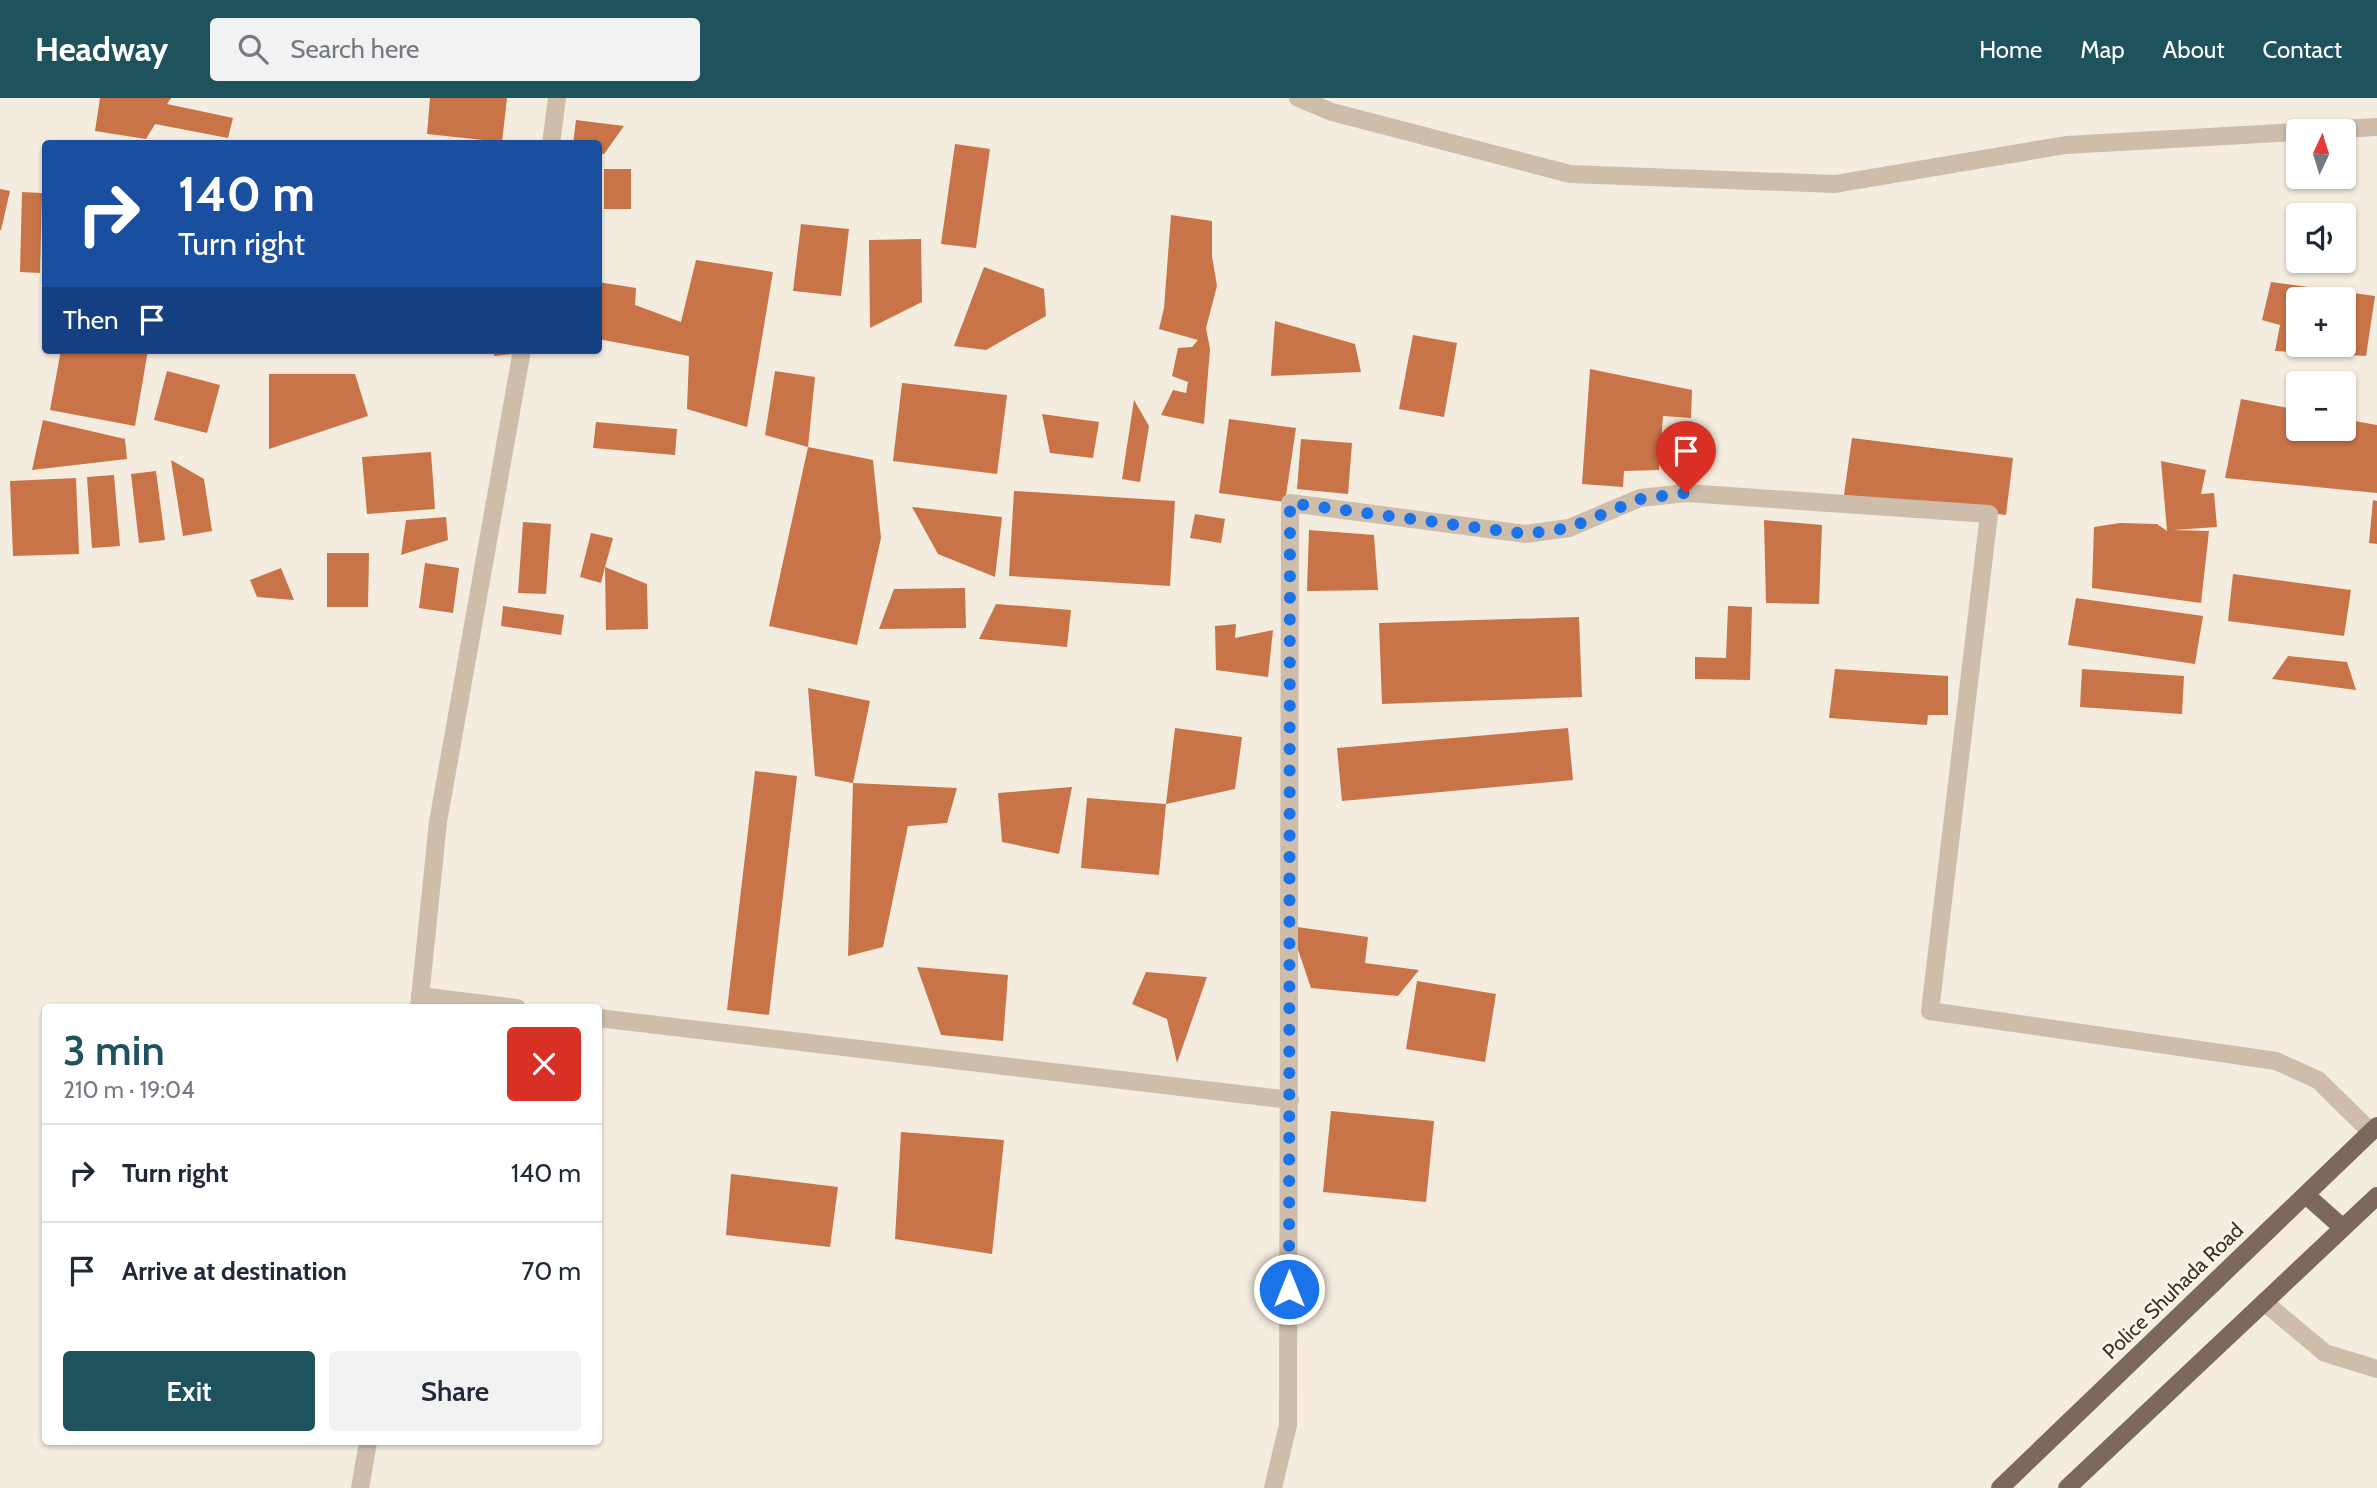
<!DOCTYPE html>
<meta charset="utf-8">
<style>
:root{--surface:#fff;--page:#f2f2f3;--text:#1f2937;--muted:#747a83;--line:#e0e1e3;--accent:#1e525d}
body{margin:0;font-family:Cabin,sans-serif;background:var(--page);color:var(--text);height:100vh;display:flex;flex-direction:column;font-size:26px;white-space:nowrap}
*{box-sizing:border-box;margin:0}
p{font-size:23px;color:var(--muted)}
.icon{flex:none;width:38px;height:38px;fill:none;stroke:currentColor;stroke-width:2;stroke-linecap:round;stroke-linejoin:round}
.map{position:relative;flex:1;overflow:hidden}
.side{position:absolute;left:42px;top:906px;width:560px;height:441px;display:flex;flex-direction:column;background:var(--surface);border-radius:7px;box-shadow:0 2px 5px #0004}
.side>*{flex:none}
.banner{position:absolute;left:42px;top:42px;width:560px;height:214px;border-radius:7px;box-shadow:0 2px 5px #0004;background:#1a4fa0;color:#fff;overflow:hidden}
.needle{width:46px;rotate:4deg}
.fabs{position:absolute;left:2286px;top:21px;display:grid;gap:14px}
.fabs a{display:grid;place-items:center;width:70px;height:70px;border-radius:7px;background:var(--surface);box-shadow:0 2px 5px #0004;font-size:35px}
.pin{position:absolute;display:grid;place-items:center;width:60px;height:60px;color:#fff;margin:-72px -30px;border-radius:50% 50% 50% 0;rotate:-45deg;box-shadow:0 0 7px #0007}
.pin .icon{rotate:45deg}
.me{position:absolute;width:77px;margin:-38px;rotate:0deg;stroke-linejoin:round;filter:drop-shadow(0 0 5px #0008)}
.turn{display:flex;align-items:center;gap:24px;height:147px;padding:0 21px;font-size:32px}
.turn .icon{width:91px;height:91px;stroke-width:2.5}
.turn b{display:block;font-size:49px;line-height:60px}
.then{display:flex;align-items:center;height:66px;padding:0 21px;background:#0003;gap:14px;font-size:26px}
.round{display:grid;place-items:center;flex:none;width:74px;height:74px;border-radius:7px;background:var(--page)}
.headline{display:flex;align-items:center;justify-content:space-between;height:119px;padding:0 21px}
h1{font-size:42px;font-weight:600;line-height:52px;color:var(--accent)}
.cta{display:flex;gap:14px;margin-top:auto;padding:14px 21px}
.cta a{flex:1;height:80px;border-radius:7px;background:var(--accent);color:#fff;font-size:28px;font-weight:600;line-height:80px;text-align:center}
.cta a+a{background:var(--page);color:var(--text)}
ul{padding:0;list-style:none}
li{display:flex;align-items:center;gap:21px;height:98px;padding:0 21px;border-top:2px solid var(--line)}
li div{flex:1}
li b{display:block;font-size:26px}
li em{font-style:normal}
header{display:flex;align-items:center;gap:42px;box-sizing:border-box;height:98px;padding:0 35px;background:var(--accent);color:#fff}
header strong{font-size:33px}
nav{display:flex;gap:38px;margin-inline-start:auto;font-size:24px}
.search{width:490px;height:63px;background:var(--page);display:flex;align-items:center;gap:18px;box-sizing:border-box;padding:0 24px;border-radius:7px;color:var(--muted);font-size:26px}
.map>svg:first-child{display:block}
.building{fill:#c97448;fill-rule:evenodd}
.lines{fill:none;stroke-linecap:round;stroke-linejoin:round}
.minor{stroke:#cdbdaa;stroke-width:18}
.major{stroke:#7c695b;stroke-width:18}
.route{stroke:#1a73e8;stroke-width:12;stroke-dasharray:0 21.6}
.labels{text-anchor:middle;stroke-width:5;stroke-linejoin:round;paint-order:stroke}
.street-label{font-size:21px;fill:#3a312a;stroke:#fbf6ec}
</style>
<header>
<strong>Headway</strong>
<div class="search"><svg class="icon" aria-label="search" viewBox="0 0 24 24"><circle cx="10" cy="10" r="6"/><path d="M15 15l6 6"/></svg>Search here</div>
<nav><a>Home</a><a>Map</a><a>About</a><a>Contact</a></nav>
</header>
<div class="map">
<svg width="2377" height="1390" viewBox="0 0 2377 1390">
<rect width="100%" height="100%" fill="#f4ecdf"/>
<!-- building -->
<g class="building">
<path d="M 100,0 L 171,0 L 167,6 L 233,20 L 228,40 L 155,26 L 146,41 L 95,33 Z"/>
<path d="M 430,0 L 507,0 L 502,44 L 427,36 Z"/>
<path d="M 576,22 L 624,28 L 604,56 L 598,56 L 598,46 L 573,46 Z"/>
<path d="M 955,46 L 990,51 L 976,150 L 941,146 Z"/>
<rect x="604" y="71" width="27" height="40"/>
<path d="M 0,91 L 10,93 L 1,132 L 0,132 Z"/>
<path d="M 22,94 L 42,95 L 40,175 L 20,174 Z"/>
<path d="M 1171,117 L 1212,123 L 1212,158 L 1217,188 L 1206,230 L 1210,251 L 1204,326 L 1161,317 L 1173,292 L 1186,295 L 1188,284 L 1172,278 L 1178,250 L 1192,249 L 1198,242 L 1159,231 L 1164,210 Z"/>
<path d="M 801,126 L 849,131 L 841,198 L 793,193 Z"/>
<path d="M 921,141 L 922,204 L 870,230 L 869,142 Z"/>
<path d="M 696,162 L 773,174 L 747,329 L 687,311 L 689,258 L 598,241 L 598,184 L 636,190 L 635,207 L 681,224 Z"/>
<path d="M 984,169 L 1044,191 L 1046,218 L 986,252 L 954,248 Z"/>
<path d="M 2271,184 L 2375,198 L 2366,258 L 2275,253 L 2280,227 L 2262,222 ZM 2298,201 L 2343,201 L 2343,247 L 2298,247 Z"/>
<path d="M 1275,223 L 1355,246 L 1361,274 L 1271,278 Z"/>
<path d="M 1413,237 L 1457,245 L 1444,319 L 1399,311 Z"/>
<path d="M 61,252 L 148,252 L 135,328 L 50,312 Z"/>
<path d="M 495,252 L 522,252 L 522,255 L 494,258 Z"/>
<path d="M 1590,271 L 1692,292 L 1691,320 L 1663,318 L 1659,372 L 1624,373 L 1623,389 L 1582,386 Z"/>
<path d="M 167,273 L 220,287 L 207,335 L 154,322 Z"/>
<path d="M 775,273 L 815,279 L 808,349 L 765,337 Z"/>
<path d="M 269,276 L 355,276 L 368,318 L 269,351 Z"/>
<path d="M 902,285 L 1007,297 L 997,376 L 893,363 Z"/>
<path d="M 2241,301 L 2298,312 L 2298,331 L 2343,331 L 2343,321 L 2377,327 L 2377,395 L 2225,380 Z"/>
<path d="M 1134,302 L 1149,328 L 1140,384 L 1122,381 Z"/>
<path d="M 1042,316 L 1099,324 L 1093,360 L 1050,355 Z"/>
<path d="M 1229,321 L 1296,330 L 1285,404 L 1219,395 Z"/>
<path d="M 43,322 L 125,341 L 127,361 L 32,372 Z"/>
<path d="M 596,324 L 677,331 L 675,357 L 593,350 Z"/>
<path d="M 1852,340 L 2013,360 L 2006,417 L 1844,397 Z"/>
<path d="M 1301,341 L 1352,345 L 1348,396 L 1297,391 Z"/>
<path d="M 808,349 L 873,362 L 881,440 L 857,547 L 769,528 Z"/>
<path d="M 431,354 L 435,411 L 367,416 L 362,359 Z"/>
<path d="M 171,362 L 204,381 L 212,433 L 183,438 Z"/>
<path d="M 2161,363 L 2206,372 L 2201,396 L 2214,395 L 2217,429 L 2173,432 L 2209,433 L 2201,505 L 2092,490 L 2094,429 L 2120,425 L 2157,426 L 2167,433 Z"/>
<path d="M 156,373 L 165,442 L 139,445 L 131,376 Z"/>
<path d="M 114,377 L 120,448 L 92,450 L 87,379 Z"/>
<path d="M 76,380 L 79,456 L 13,458 L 10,383 Z"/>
<path d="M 1014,393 L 1175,403 L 1170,488 L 1009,478 Z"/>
<path d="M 2373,402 L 2377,403 L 2377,446 L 2369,445 Z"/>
<path d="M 912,409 L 1002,419 L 995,479 L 938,456 Z"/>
<path d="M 1195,416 L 1225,421 L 1221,445 L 1190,440 Z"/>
<path d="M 446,419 L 448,442 L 401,457 L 406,422 Z"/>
<path d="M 1764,422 L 1822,427 L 1819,506 L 1766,505 Z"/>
<path d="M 523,424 L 551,426 L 546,496 L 518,495 Z"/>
<path d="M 1309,432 L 1374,437 L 1378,492 L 1307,493 Z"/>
<path d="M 591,435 L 613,440 L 605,469 L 647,486 L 648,531 L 606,532 L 605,469 L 601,485 L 580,479 Z"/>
<path d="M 327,455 L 369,455 L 368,509 L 327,509 Z"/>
<path d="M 425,465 L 459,470 L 453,515 L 419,510 Z"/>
<path d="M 281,470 L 294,502 L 257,499 L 250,482 Z"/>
<path d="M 2233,476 L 2351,492 L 2344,538 L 2228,523 Z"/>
<path d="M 965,490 L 966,530 L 879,531 L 894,491 Z"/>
<path d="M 2076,500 L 2203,518 L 2195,566 L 2068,547 Z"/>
<path d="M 996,506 L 1071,512 L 1067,549 L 979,541 Z"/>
<path d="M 503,508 L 564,517 L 561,537 L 501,528 Z"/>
<path d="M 1728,508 L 1752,509 L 1750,582 L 1695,581 L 1695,559 L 1726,560 Z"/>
<path d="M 1579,519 L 1582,599 L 1382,606 L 1379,525 Z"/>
<path d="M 1236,526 L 1235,540 L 1273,532 L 1268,579 L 1216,572 L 1215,528 Z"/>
<path d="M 2288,558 L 2347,564 L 2356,592 L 2272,581 Z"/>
<path d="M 1835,571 L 1948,578 L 1948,617 L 1928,617 L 1927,627 L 1829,620 Z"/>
<path d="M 2082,571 L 2184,578 L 2182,616 L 2080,609 Z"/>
<path d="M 808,590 L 870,603 L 853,685 L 957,690 L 947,725 L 908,728 L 883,849 L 848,858 L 853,685 L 815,678 Z"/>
<path d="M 1175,630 L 1242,639 L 1235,691 L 1166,706 L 1159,777 L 1081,770 L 1087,700 L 1166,706 Z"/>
<path d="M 1568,630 L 1573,682 L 1342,703 L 1337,650 Z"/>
<path d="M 755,673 L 797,678 L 769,917 L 727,912 Z"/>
<path d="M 1072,689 L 1059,756 L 1002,744 L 998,695 Z"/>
<path d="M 1290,828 L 1368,839 L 1365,865 L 1419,872 L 1398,898 L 1311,890 Z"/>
<path d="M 917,869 L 1008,877 L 1003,943 L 941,937 Z"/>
<path d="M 1146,874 L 1207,879 L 1177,965 L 1167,921 L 1132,906 Z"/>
<path d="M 1417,883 L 1496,896 L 1485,964 L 1406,951 Z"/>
<path d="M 1331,1013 L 1434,1023 L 1426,1104 L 1323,1094 Z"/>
<path d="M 901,1034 L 1004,1042 L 992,1156 L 895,1141 Z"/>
<path d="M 731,1076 L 838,1089 L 830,1149 L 726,1137 Z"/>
</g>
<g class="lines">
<!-- minor -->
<g class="minor">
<path d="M 1298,0 L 1332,14 L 1570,76 L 1835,86 L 2066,47 L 2298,34"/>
<path d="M 2303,33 L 2377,29"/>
<path d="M 551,46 L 557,0"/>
<path d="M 420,898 L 517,910"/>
<path d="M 419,910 L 438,724 L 522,252"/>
<path d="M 598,920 L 1290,1002"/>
<path d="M 2264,1204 L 2325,1255 L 2377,1271"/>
<path d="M 360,1390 L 368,1344"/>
<path d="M 1273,1390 L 1288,1327 L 1290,405 L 1526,436 L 1569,430 L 1640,400 L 1686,395 L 1989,416 L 1930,913 L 2276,963 L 2318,982 L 2371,1034"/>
</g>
<!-- major -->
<g class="major">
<path d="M 2306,1097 L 2343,1130"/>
<path d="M 2000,1390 L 2377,1028"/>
<path d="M 2067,1390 L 2377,1098"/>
</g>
</g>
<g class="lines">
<!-- route -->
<path class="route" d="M 1289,1191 L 1290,405 L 1526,436 L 1569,430 L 1640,401 L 1686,395"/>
</g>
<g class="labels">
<!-- street labels -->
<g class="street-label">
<text transform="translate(2173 1193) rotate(-44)" y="7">Police Shuhada Road</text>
</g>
</g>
</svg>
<div class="fabs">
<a><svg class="needle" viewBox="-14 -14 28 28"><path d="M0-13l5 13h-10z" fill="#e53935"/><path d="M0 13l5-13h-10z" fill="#747a83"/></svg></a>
<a><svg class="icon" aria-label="sound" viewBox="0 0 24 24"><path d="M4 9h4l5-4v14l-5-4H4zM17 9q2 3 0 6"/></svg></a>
<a>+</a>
<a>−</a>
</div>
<div class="pin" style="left:1686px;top:395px;background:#d93025"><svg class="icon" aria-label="arrive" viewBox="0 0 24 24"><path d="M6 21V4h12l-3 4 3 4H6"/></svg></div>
<svg class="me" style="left:1289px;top:1191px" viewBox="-20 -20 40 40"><circle r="17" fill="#1a73e8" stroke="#fff" stroke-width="3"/><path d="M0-11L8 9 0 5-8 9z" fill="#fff"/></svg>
<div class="banner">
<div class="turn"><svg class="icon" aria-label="right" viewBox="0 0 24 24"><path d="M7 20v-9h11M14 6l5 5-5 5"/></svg><div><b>140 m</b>Turn right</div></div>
<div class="then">Then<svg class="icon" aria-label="arrive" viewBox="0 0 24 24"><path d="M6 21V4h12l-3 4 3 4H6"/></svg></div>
</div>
<section class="side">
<div class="headline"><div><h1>3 min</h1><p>210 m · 19:04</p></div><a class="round" style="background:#d93025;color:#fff"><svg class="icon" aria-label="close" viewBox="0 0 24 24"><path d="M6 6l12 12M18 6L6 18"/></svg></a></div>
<ul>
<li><svg class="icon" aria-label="right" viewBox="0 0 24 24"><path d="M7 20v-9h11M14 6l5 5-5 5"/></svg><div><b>Turn right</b></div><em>140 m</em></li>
<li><svg class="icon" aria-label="arrive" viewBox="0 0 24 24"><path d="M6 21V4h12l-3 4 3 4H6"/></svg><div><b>Arrive at destination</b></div><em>70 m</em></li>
</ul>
<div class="cta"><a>Exit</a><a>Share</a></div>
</section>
</div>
